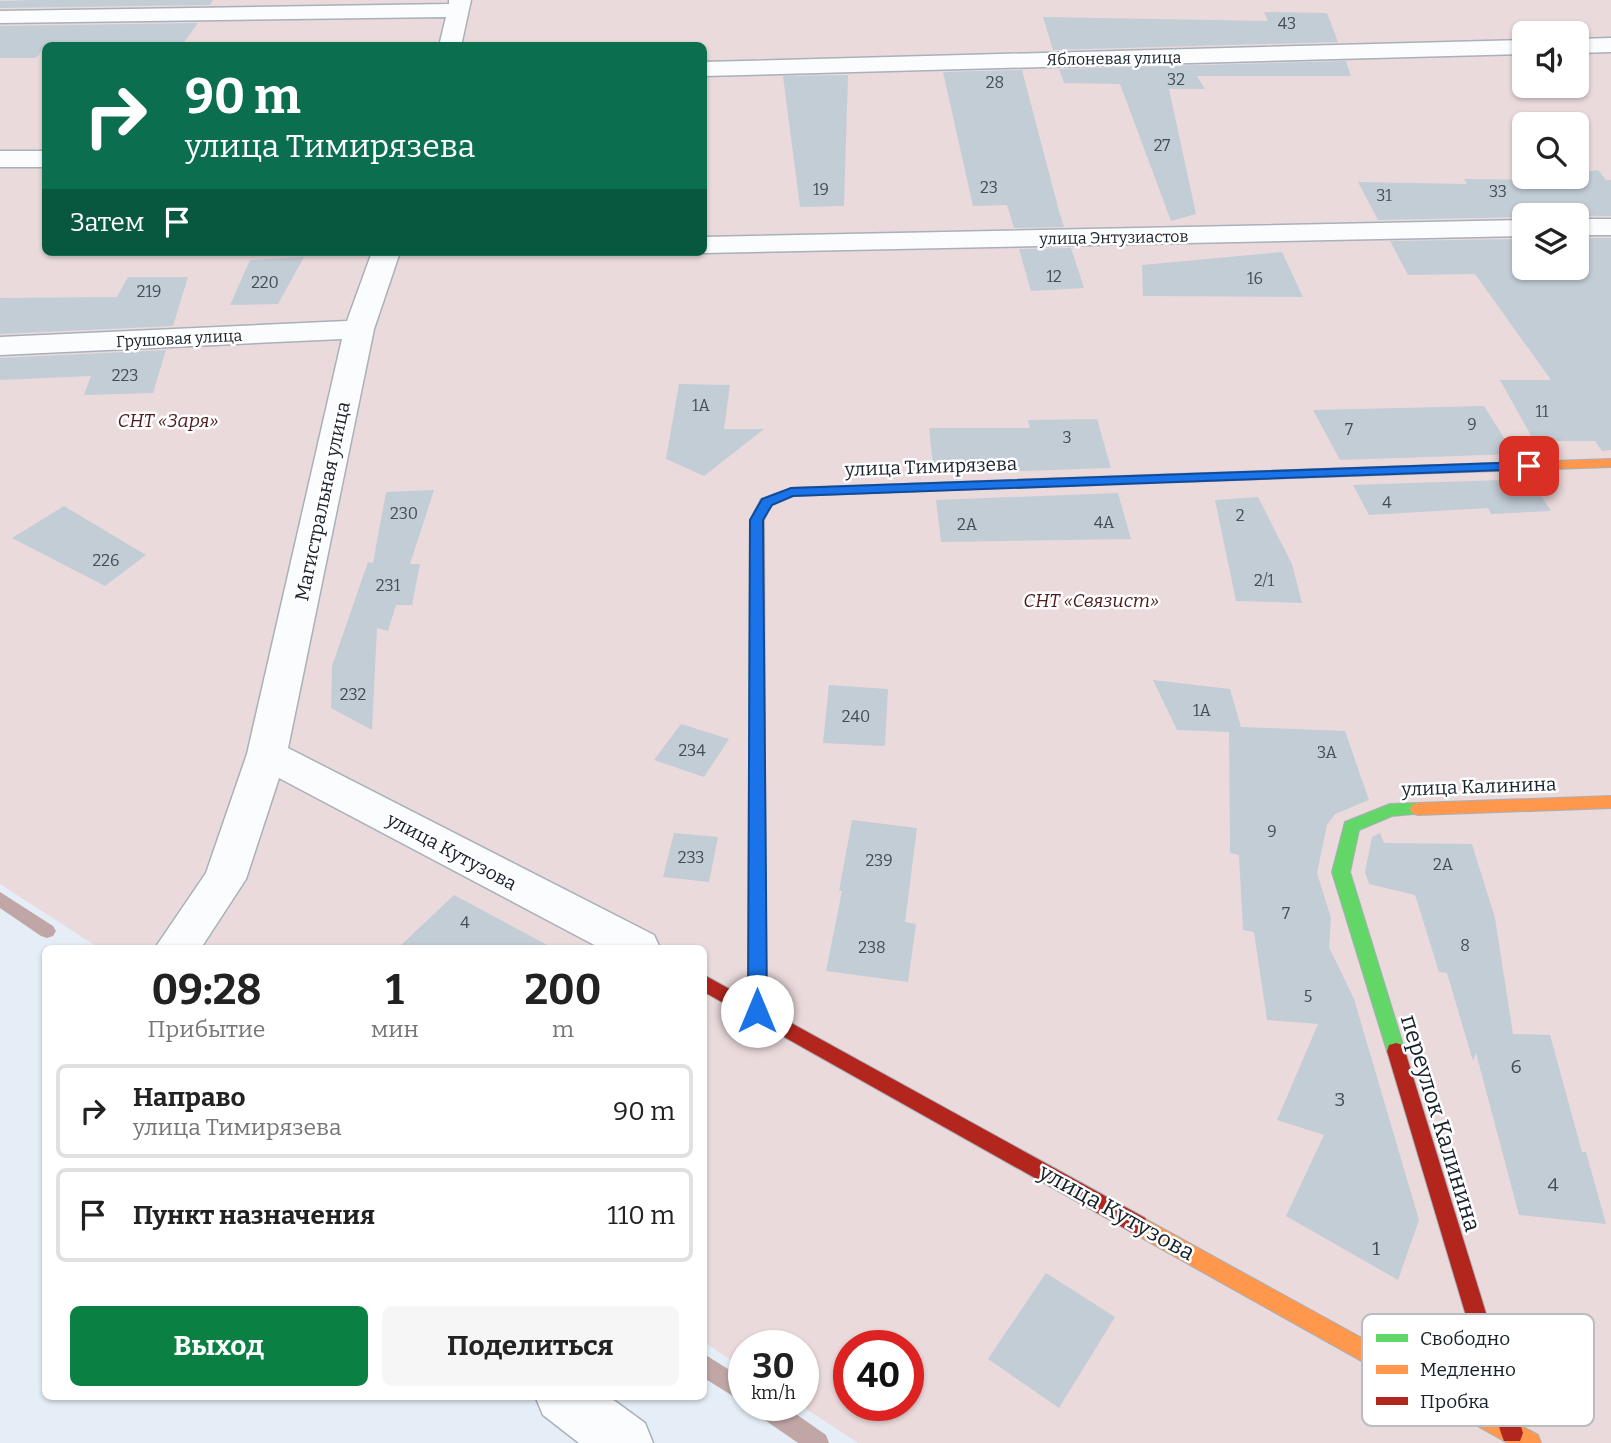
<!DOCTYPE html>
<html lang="ru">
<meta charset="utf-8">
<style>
:root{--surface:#fff;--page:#f6f6f6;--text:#222;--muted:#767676;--line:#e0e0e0;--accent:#0b8043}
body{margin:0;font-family:Bitter,serif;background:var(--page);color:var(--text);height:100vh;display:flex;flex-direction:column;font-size:26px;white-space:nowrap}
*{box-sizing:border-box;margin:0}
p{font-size:23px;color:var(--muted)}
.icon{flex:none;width:38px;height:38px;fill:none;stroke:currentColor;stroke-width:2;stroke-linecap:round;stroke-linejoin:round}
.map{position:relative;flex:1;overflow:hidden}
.side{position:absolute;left:42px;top:945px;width:665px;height:455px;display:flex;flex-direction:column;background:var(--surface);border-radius:10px;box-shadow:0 2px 5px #0004}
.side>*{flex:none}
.top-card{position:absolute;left:42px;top:42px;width:665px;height:214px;border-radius:10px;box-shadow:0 2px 5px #0004;background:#0b6e4f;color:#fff;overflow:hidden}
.tools{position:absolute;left:1512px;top:21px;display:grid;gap:14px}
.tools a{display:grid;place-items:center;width:77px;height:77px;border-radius:10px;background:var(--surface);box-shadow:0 2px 5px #0004;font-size:35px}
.speed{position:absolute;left:728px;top:1330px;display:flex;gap:14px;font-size:35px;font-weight:700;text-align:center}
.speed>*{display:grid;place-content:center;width:91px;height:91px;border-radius:50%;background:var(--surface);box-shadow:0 2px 5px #0004;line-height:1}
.speed small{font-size:18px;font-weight:400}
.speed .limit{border:10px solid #d22;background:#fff;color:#111}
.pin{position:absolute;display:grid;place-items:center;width:60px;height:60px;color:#fff;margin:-30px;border-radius:14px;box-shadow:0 4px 10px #0006}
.me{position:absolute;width:77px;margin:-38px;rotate:0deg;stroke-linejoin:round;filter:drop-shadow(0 0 5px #0008)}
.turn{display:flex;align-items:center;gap:24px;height:147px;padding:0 28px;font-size:32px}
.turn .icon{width:91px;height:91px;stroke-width:2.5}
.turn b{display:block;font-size:49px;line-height:60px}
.then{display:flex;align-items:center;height:66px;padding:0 28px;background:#0003;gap:14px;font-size:26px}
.eta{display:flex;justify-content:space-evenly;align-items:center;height:119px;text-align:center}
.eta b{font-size:42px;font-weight:700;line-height:49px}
.cta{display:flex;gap:14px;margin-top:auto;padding:14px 28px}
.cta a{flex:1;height:80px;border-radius:10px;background:var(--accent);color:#fff;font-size:28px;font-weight:700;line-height:80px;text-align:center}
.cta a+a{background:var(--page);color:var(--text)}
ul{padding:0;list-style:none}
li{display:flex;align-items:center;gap:21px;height:94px;margin:0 14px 10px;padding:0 14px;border:4px solid var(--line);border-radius:10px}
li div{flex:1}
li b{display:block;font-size:26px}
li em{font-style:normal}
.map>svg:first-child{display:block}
.green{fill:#eadadc;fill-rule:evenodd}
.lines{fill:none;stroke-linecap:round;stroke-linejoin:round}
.stream{fill:#c0a7a6;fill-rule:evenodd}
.building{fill:#c3cdd6}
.street-casing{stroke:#a8b0b9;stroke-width:3}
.fast-casing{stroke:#a8b0b9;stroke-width:2}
.slow-casing{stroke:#a8b0b9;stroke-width:2}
.jam-casing{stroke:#a8b0b9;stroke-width:2}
.street{fill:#fbfcfe;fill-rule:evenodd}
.fast{fill:#63d668;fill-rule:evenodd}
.slow{fill:#ff974d;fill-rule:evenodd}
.jam{fill:#b3261e;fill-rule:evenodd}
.route{fill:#1a73e8;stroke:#114b97;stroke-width:2}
.labels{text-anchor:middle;stroke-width:5;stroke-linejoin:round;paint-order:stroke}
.number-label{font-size:16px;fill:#434d56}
.far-street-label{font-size:16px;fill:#18222c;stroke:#fff}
.park-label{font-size:19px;font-style:italic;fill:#4f1b1a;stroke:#fff}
.street-label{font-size:19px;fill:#18222c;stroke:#fff}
.near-number-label{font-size:19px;fill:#434d56}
.near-street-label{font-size:23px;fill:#18222c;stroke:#fff}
.key{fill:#fff;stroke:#babdc0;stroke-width:2}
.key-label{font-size:19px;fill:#18222c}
</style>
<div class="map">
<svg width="1611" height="1443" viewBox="0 0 1611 1443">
<rect width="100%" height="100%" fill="#e5eef7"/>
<!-- green -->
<path class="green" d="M 0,0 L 1611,0 L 1611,1443 L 858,1443 L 800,1405 L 803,1405 L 803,1346 L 744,1346 L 744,1369 L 704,1342 L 704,948 L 99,948 L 0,884 ZM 1524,33 L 1577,33 L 1577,86 L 1524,86 ZM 46,46 L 704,46 L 704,252 L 46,252 ZM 1524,124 L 1577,124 L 1577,177 L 1524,177 ZM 1524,215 L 1577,215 L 1577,268 L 1524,268 ZM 849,1346 L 908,1346 L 908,1405 L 849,1405 Z"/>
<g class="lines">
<!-- stream -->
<g class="stream">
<path d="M 0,892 L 53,926 L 56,931 L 53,936 L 47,938 L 41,936 L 0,908 Z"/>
<path d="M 704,1354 L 744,1379 L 744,1403 L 704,1378 Z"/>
<path d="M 752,1405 L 783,1405 L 826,1435 L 829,1443 L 798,1443 L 755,1413 Z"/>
</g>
</g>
<!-- building -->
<g class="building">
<path d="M 34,0 L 213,0 L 210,5 L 0,8 L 0,1 Z"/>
<path d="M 1264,12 L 1327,13 L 1338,42 L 1053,50 L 1043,17 L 1268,21 Z"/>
<path d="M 198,23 L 182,45 L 45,46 L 36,58 L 0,58 L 0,26 Z"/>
<path d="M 1346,61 L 1351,76 L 1197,76 L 1205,89 L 1169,89 L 1196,214 L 1171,221 L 1120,84 L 1064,83 L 1059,69 Z"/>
<path d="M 1022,70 L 1059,211 L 1064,227 L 1014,228 L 1007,205 L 973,206 L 943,72 Z"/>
<path d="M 848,75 L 844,206 L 800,207 L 783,76 Z"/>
<path d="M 1598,170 L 1606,180 L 1611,180 L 1611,216 L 1524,215 L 1524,217 L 1378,220 L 1358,182 L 1467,184 L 1464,179 L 1552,180 L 1549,177 L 1577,177 L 1577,173 Z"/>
<path d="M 1577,238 L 1611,238 L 1611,450 L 1602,451 L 1595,441 L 1534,441 L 1500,380 L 1551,380 L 1475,274 L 1408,275 L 1390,241 L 1524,239 L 1524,268 L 1577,268 Z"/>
<path d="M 1071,248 L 1084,288 L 1031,291 L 1019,249 Z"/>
<path d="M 1282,252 L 1303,297 L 1143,296 L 1142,265 Z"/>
<path d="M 304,257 L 278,304 L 230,305 L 250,260 Z"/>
<path d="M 128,277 L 188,277 L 173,326 L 0,334 L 0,298 L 117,297 Z"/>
<path d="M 166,350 L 153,393 L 84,395 L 91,376 L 0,380 L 0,358 Z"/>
<path d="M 679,384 L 730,385 L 724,429 L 764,429 L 704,476 L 666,459 Z"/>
<path d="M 1484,406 L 1514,454 L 1340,460 L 1313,410 Z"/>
<path d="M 1097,419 L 1111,468 L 934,474 L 929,428 L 1030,428 L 1028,420 Z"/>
<path d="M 1530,479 L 1551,511 L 1491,514 L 1488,508 L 1369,515 L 1353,485 Z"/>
<path d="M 434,490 L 410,564 L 420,564 L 412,605 L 396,605 L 388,631 L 377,628 L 372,730 L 331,708 L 332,666 L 368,562 L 373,563 L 386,492 Z"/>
<path d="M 1118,493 L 1131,539 L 941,542 L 936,500 Z"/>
<path d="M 1258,497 L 1292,564 L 1302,603 L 1236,601 L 1215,500 Z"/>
<path d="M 64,506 L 146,555 L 105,586 L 12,538 Z"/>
<path d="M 1153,680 L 1230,689 L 1241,727 L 1345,731 L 1369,800 L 1335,814 L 1327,825 L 1317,873 L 1331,918 L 1329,947 L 1354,999 L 1419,1220 L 1398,1280 L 1286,1216 L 1324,1135 L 1277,1120 L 1318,1024 L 1267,1020 L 1254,932 L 1243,930 L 1239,855 L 1230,853 L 1229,732 L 1177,730 Z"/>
<path d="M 829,685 L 888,689 L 885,746 L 823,743 Z"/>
<path d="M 681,724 L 729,739 L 704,777 L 654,760 Z"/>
<path d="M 852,820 L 917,828 L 905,922 L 916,924 L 908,982 L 826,971 L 842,891 L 839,891 Z"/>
<path d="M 674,833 L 718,837 L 709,882 L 663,877 Z"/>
<path d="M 1380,833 L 1384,843 L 1472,844 L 1495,918 L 1513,1034 L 1550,1035 L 1582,1152 L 1586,1152 L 1606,1224 L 1519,1215 L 1476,1053 L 1473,1061 L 1447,973 L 1439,972 L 1415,895 L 1369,884 L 1365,872 L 1372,837 Z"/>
<path d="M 454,895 L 553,948 L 398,948 Z"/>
<path d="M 1046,1273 L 1115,1317 L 1059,1408 L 988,1359 Z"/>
</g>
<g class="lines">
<defs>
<g id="street">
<path d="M 449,0 L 471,0 L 461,46 L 439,46 L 446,17 L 0,23 L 0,11 L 449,4 Z"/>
<path d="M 1611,38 L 1611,52 L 1577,53 L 1577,39 Z"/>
<path d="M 1524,40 L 1524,54 L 704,76 L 704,62 Z"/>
<rect x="0" y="151" width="46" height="16"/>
<rect x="1577" y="219" width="34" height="16"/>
<path d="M 1524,220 L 1524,236 L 704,253 L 699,252 L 704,252 L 704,237 Z"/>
<path d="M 372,252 L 400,252 L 374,329 L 288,748 L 654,935 L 660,948 L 600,948 L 279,778 L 246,879 L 201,948 L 155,948 L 206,873 L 247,754 L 342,339 L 0,355 L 0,337 L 347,321 Z"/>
<path d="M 535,1396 L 608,1396 L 645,1423 L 653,1443 L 579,1443 L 543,1415 Z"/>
</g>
<g id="fast">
<path d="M 1177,474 L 1182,475 L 1182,481 L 793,496 L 783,499 L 776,495 L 791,488 Z"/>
<path d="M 1418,803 L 1424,805 L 1426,809 L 1424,813 L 1392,816 L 1359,830 L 1350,872 L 1405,1051 L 1403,1057 L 1396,1059 L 1389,1057 L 1387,1051 L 1332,872 L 1345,822 L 1390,804 Z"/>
</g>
<g id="slow">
<path d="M 1611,459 L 1611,467 L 1177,482 L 1170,478 L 1177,474 Z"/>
<path d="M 783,491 L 790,495 L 771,505 L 764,520 L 766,1011 L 764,1016 L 757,1019 L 750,1016 L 748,1011 L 750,520 L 761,499 Z"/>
<path d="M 1611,796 L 1611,808 L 1418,815 L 1412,813 L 1410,809 L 1412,805 L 1418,803 Z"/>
<path d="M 1138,1215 L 1538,1435 L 1541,1443 L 1508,1443 L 1131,1232 L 1128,1225 L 1131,1218 Z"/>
</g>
<g id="jam">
<path d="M 704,975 L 1145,1218 L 1148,1225 L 1145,1232 L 1138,1235 L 1131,1232 L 704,992 Z"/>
<path d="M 1396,1043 L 1403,1045 L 1405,1051 L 1523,1433 L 1520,1441 L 1504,1441 L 1501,1433 L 1387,1051 L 1389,1045 Z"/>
</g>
</defs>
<!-- street casing -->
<use href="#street" class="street-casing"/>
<!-- fast casing -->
<use href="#fast" class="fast-casing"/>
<!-- slow casing -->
<use href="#slow" class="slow-casing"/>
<!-- jam casing -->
<use href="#jam" class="jam-casing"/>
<!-- street -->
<use href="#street" class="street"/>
<!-- fast -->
<use href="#fast" class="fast"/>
<!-- slow -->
<use href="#slow" class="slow"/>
<!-- jam -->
<use href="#jam" class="jam"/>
</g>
<!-- route -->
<path class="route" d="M 1529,462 L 1536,466 L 1534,469 L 793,496 L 772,505 L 763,520 L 767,1011 L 764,1017 L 757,1019 L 751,1017 L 748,1011 L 750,520 L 762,499 L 791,488 Z"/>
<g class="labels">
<!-- number labels -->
<g class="number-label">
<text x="1287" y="29">43</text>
<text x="1176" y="85">32</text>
<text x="995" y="88">28</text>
<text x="1162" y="151">27</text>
<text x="989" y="193">23</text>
<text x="821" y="195">19</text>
<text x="1498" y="197">33</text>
<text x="1384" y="201">31</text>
<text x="1054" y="282">12</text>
<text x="1255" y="284">16</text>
<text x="265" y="288">220</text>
<text x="149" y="297">219</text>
<text x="125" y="381">223</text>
<text x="701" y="411">1А</text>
<text x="1542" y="417">11</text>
<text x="1472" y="430">9</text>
<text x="1349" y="435">7</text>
<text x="1067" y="443">3</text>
<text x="1387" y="508">4</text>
<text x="404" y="519">230</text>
<text x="1240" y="521">2</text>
<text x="1104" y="528">4А</text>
<text x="967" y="530">2А</text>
<text x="106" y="566">226</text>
<text x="1264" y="586">2/1</text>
<text x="388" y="591">231</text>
<text x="353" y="700">232</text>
<text x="1202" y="716">1А</text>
<text x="856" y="722">240</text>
<text x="692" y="756">234</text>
<text x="1327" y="758">3А</text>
<text x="1272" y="837">9</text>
<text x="691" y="863">233</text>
<text x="879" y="866">239</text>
<text x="1443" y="870">2А</text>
<text x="1286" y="919">7</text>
<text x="465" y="928">4</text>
<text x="1465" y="951">8</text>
<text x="872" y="953">238</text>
<text x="1308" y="1002">5</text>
</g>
<!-- far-street labels -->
<g class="far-street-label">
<text transform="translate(1114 58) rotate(-1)" y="6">Яблоневая улица</text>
<text transform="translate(1114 237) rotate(-1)" y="6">улица Энтузиастов</text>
<text transform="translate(179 338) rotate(-3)" y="6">Грушовая улица</text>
</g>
<!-- park labels -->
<g class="park-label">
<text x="168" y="427">СНТ «Заря»</text>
<text x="1091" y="607">СНТ «Связист»</text>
</g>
<!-- street labels -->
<g class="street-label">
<text transform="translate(931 466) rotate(-2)" y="7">улица Тимирязева</text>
<text transform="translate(322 501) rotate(-78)" y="7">Магистральная улица</text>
<text transform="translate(1479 786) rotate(-2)" y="7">улица Калинина</text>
<text transform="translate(452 851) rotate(28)" y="7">улица Кутузова</text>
</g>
<!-- near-number labels -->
<g class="near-number-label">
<text x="1516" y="1073">6</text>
<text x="1340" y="1106">3</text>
<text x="1553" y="1191">4</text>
<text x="1376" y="1255">1</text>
</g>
<!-- near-street labels -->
<g class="near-street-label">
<text transform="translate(1441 1123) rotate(73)" y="8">переулок Калинина</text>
<text transform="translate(1117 1212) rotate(29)" y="8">улица Кутузова</text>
</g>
</g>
<!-- legend -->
<rect x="1362" y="1314" width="232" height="112" rx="10" class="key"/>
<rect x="1376" y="1334" width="32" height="8" fill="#63d668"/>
<rect x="1376" y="1365" width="32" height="9" fill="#ff974d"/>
<rect x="1376" y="1397" width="32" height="8" fill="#b3261e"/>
<g class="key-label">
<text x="1420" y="1345">Свободно</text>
<text x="1420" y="1376">Медленно</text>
<text x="1420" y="1408">Пробка</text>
</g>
</svg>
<div class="tools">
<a><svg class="icon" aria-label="sound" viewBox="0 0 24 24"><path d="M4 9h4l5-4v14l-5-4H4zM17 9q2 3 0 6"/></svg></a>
<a><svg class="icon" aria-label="search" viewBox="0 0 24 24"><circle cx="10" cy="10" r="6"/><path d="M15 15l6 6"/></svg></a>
<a><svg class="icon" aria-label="layers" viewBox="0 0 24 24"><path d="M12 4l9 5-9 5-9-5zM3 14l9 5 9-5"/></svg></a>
</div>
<div class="speed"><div>30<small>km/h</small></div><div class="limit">40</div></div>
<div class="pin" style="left:1529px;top:466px;background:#d93025"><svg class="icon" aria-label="arrive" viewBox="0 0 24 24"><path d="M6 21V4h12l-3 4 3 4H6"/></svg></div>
<svg class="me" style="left:757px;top:1011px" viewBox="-20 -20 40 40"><circle r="19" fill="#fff"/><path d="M0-13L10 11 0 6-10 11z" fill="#1a73e8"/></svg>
<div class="top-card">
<div class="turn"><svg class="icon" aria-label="right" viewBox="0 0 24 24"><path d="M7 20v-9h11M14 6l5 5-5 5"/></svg><div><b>90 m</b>улица Тимирязева</div></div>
<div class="then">Затем<svg class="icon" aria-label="arrive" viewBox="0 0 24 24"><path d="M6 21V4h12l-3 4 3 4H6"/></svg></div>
</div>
<section class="side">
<div class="eta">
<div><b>09:28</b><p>Прибытие</p></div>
<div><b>1</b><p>мин</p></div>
<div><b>200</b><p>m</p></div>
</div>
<ul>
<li><svg class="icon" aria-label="right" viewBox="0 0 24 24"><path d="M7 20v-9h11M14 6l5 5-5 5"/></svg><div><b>Направо</b><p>улица Тимирязева</p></div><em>90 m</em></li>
<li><svg class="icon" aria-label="arrive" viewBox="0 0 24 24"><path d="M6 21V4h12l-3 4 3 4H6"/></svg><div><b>Пункт назначения</b></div><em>110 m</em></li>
</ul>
<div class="cta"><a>Выход</a><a>Поделиться</a></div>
</section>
</div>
